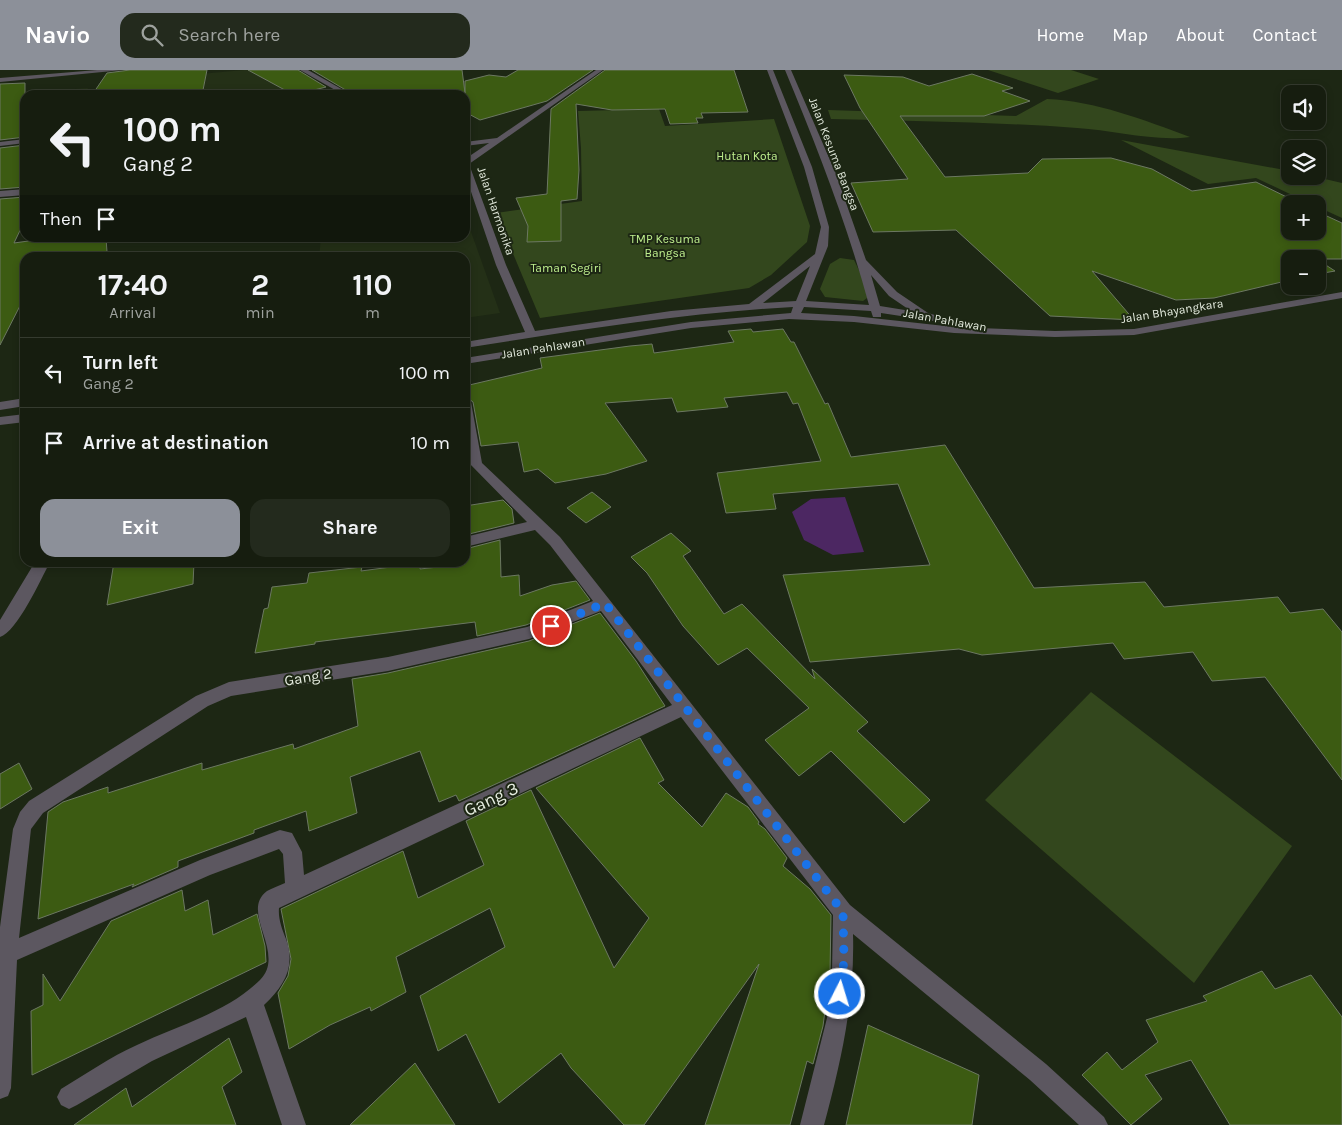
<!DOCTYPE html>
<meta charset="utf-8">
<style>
:root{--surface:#161d0f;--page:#232a1d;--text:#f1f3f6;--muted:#9ea29e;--line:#353b2f;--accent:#8c9099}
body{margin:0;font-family:Karla,sans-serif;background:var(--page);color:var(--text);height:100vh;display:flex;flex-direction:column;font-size:19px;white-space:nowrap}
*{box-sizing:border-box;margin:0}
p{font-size:16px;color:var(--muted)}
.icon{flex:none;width:28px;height:28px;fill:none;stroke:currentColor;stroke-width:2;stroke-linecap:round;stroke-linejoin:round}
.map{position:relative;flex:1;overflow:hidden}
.sheet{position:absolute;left:20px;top:182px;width:450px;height:315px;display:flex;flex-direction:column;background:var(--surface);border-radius:15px;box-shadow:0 2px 8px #0003,0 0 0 1px var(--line)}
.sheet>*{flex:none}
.guide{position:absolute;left:20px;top:20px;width:450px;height:152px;border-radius:15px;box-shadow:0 2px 8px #0003,0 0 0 1px var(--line);background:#161d0f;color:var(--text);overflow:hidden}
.buttons{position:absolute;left:1281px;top:15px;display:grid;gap:10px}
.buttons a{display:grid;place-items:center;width:45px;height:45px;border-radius:10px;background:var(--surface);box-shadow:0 2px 8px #0003,0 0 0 1px var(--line);font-size:25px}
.pin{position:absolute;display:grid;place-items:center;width:42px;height:42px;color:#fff;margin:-21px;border:2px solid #fff;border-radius:50%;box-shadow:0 1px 5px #0007}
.me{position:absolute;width:55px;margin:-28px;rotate:5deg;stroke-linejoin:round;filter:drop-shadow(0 0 4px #0008)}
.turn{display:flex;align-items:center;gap:18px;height:105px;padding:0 20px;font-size:22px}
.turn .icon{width:65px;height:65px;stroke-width:2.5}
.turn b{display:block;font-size:35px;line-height:42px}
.then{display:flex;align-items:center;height:48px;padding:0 20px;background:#0003;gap:10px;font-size:19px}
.eta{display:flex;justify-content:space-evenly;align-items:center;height:85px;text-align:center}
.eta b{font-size:30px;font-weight:700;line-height:35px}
.button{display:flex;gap:10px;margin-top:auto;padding:10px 20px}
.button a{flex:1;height:58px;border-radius:15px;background:var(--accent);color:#fff;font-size:20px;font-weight:700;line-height:58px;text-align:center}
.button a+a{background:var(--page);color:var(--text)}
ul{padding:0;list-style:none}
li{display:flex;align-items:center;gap:15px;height:70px;padding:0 20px;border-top:1px solid var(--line)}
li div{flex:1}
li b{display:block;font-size:19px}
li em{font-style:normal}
header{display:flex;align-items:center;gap:30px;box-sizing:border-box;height:70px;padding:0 25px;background:var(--accent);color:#fff}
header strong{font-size:24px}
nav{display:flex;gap:28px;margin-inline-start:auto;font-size:18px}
.search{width:350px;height:45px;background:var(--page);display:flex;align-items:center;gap:12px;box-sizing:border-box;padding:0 18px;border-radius:15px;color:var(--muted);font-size:19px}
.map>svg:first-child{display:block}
.built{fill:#243017}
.green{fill:#33471d}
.water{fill:#4c2762}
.building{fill:#3c5b12;stroke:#6c7862}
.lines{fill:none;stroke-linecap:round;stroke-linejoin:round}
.minor{fill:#5c5760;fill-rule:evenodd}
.route{stroke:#1a73e8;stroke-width:9;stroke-dasharray:0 16.2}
.labels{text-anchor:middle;stroke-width:4;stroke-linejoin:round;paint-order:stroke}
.far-street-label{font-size:12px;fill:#e5ecdf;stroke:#1d2714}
.far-park-label{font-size:12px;fill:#bfef8e;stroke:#1d2714}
.street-label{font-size:15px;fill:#e5ecdf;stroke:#1d2714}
.near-street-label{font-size:18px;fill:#e5ecdf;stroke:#1d2714}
</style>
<header>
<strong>Navio</strong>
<div class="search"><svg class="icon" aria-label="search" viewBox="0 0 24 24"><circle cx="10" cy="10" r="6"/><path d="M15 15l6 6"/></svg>Search here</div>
<nav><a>Home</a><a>Map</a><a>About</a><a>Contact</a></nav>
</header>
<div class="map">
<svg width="1342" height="1055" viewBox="0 0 1342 1055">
<rect width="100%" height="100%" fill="#1d2714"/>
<!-- built -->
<g class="built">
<path d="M 244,0 L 286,0 L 337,25 L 179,25 L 200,4 Z"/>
<path d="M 88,18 L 84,25 L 25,25 L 25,67 L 0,70 L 0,25 Z"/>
<path d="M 465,131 L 470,159 L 500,243 L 465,248 L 465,188 L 319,187 L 321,168 L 465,168 Z"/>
</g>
<!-- green -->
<g class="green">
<path d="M 988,0 L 1071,0 L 1099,9 L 1058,23 Z"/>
<path d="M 1047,29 C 1096,31 1144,50 1190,67 C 1155,72 1113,60 1077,58 C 995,52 913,51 831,49 L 828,40 L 1016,46 Z"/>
<path d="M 659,39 L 665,56 L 774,49 L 810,156 L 807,172 L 771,205 L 749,218 L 540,248 L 496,143 L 582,131 L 581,78 L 578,41 Z"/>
<path d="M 1121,70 L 1290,101 L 1290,106 L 1312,106 L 1342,113 L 1342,148 L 1318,137 L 1318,134 L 1311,134 L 1256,108 L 1208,114 Z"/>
<path d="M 840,188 L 854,190 L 871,225 L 863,231 L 825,227 L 820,219 L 830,194 Z"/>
<path d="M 1091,622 L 1292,776 L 1194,913 L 985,730 Z"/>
</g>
<!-- water -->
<path class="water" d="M 845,427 L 864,482 L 833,485 L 804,470 L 792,442 L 811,429 Z"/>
<!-- building -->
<g class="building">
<path d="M 130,0 L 207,0 L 202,25 L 92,25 L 107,3 Z"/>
<path d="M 248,0 L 298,0 L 326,17 L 294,25 Z"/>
<path d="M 312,0 L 462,0 L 465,23 L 465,11 L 489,5 L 506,7 L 518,0 L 593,0 L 547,31 L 480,50 L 465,42 L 465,25 L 354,25 Z"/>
<path d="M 605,0 L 734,0 L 748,42 L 701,43 L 703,48 L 696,48 L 698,53 L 670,54 L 665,39 L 612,40 L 576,34 L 579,100 L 577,129 L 561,131 L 561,171 L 527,172 L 528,156 L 516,128 L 547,124 L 551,39 Z"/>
<path d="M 972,4 L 1013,18 L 1002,21 L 1030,31 L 984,46 L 900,46 L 945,107 L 1028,103 L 1042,89 L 1111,88 L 1152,99 L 1192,121 L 1256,112 L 1301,134 L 1290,134 L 1290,161 L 1318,161 L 1318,142 L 1342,153 L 1342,189 L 1290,189 L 1290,210 L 1214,228 L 1176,230 L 1092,201 L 1134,250 L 1050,246 L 956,160 L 873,162 L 851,113 L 908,109 L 860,38 L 844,5 L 903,7 L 929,16 Z"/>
<path d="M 25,13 L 25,67 L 0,70 L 0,14 Z"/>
<path d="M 25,75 L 25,117 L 0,119 L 0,78 Z"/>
<path d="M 25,127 L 25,150 L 14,173 L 50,168 L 106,168 L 107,182 L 60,188 L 25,188 L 25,226 L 0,275 L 0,129 Z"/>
<path d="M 1318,190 L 1335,201 L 1318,204 Z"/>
<path d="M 751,259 L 753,262 L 783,259 L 791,272 L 794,272 L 825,334 L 828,333 L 851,387 L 945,375 L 1034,518 L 1145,512 L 1164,537 L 1278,527 L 1290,543 L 1323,539 L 1342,562 L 1342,710 L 1265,607 L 1212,611 L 1193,582 L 1124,589 L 1113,573 L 982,585 L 959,579 L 810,592 L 783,505 L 930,495 L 898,414 L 773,424 L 776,439 L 726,443 L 717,403 L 821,391 L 798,333 L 793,334 L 787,322 L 724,328 L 728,337 L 677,342 L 672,328 L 605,333 L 647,391 L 606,404 L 555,413 L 538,399 L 524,402 L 518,372 L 481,376 L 473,332 L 465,326 L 465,316 L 542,298 L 540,288 L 630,276 L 652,274 L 654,283 L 734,272 L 728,261 Z"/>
<path d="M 592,422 L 611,437 L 586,453 L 567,438 Z"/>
<path d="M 503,430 L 512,439 L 514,453 L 465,465 L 465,436 Z"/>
<path d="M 671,463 L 691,481 L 683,486 L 724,544 L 742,534 L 815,609 L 812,599 L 868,652 L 857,661 L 930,730 L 904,753 L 831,681 L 799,706 L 765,670 L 809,638 L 747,578 L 718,595 L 683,556 L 647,503 L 631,487 Z"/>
<path d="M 500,470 L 501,507 L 519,505 L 520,526 L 552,515 L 576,511 L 590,530 L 526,555 L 477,566 L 475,552 L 315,572 L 315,574 L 255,583 L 264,539 L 268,538 L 272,517 L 307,513 L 309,503 L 362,497 L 361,501 L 421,493 L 420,499 L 465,494 L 465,479 Z"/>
<path d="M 114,492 L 194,492 L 193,514 L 107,535 Z"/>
<path d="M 600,543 L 636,591 L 665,636 L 459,731 L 456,725 L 439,732 L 420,681 L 350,707 L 357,743 L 309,761 L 306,741 L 254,760 L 254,763 L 178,791 L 178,797 L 132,817 L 134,814 L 38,849 L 48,742 L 63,732 L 108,717 L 108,723 L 202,693 L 202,700 L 293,674 L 294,679 L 358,656 L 352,609 L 388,603 L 529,571 Z"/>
<path d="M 640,668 L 664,710 L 658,713 L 702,757 L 726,723 L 748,737 L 759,752 L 758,754 L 765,759 L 787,788 L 783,796 L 810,819 L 831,845 L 830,903 L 823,956 L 813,994 L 807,991 L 790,1055 L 705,1055 L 759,894 L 644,1055 L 624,1055 L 571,998 L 561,983 L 499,1033 L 466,964 L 438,981 L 420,926 L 505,877 L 490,838 L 396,887 L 406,922 L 371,941 L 370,937 L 330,955 L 289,979 L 278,923 L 288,906 L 291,889 L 281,839 L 403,781 L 418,828 L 484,795 L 466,751 L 531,720 L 614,898 L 649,848 L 536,718 Z"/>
<path d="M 19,693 L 32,719 L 0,739 L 0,704 Z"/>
<path d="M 182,820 L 185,841 L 208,830 L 213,865 L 257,844 L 265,876 L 266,892 L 32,1005 L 31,941 L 43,935 L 43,904 L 60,931 L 111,851 Z"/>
<path d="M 1262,901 L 1275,919 L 1311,905 L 1342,947 L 1342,1055 L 1230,1055 L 1191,990 L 1145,1005 L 1162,1029 L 1131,1055 L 1082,1005 L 1107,982 L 1122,1000 L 1158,972 L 1146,950 L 1207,931 L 1203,926 Z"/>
<path d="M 868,955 L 979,1005 L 972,1055 L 846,1055 Z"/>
<path d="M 229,968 L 242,1002 L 222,1017 L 236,1055 L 74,1055 L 126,1018 L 132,1037 Z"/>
<path d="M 415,993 L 455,1055 L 350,1055 Z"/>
</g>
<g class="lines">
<!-- minor -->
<g class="minor">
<path d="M 97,0 L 123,0 L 0,12 L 0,8 Z"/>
<path d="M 300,0 L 308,0 L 352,25 L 344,25 Z"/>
<path d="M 596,0 L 603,0 L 469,94 L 506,195 L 535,261 L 671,241 L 749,234 L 815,184 L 821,157 L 804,97 L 767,0 L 773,0 L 812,97 L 829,157 L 828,176 L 806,231 L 869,235 C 847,154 817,77 785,0 L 791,0 L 836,104 L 866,190 L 897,222 L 928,243 L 952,250 L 947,253 L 881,243 L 881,247 L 873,247 L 871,241 L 804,237 L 801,243 L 854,246 L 954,257 L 1055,261 L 1134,259 L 1342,222 L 1342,228 L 1134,265 L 1055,267 L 954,263 L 854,252 L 789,249 L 691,258 L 465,294 L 465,288 L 691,252 L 791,243 L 793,237 C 684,243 574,261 465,278 L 465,272 L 525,262 L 496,195 L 465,104 L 465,89 L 489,73 L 465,76 L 465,72 L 497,68 ZM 810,196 L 796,231 L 763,233 ZM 871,205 L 889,226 L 911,241 L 880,236 Z"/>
<path d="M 25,69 L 25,73 L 0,76 L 0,72 Z"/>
<path d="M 25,119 L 25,125 L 0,127 L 0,121 Z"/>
<path d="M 25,328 L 25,336 L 0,340 L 0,332 Z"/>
<path d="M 465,328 L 471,332 L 482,393 L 560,467 L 850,835 L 1046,994 L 1104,1047 L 1108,1055 L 1079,1055 L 1030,1010 L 853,864 C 855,930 841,992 824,1055 L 800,1055 L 827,948 L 832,903 L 833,845 L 681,647 L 279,838 C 278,849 282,859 286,869 C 296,897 284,916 264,935 L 306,1055 L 282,1055 L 246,947 L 152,991 L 77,1035 L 69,1039 L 61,1035 L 57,1027 L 61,1019 C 86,1004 110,987 137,975 C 178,955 227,943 260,910 C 287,883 239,842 267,821 C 272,818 279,816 285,813 L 283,784 L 279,779 L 210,805 L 17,890 L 11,1018 L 8,1026 L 0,1029 L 0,857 L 13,759 L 20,742 L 29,731 L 196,626 L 229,612 L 388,587 L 527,557 L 593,531 L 550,475 L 535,460 L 465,477 L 465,467 L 527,452 L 470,394 L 465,367 ZM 601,541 L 672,635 L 304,805 L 302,782 L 292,763 L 280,760 L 200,790 L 19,868 L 31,759 L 43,743 L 208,636 L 231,626 L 388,601 L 529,569 Z"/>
<path d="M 25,344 L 25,352 L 0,355 L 0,347 Z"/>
<path d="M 35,492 L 50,492 C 41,509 17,562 0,567 L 0,550 Z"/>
</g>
</g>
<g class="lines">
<!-- route -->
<path class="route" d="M 551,556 L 605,533 L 843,842 L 844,890 L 840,924"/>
</g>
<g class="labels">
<!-- far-street labels -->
<g class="far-street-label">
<text transform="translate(834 84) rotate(69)" y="4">Jalan Kesuma Bangsa</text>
<text transform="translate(496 141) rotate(71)" y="4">Jalan Harmonika</text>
<text transform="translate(1172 241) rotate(-9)" y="4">Jalan Bhayangkara</text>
<text transform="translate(945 250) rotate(10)" y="4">Jalan Pahlawan</text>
<text transform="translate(543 278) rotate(-9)" y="4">Jalan Pahlawan</text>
</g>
<!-- far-park labels -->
<g class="far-park-label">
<text x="747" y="90">Hutan Kota</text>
<text x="665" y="173">TMP Kesuma<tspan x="665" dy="14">Bangsa</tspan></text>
<text x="566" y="202">Taman Segiri</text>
</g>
<!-- street labels -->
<g class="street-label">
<text transform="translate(308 607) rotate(-9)" y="5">Gang 2</text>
</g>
<!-- near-street labels -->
<g class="near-street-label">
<text transform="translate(491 729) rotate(-25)" y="6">Gang 3</text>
</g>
</g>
</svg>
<div class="buttons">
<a><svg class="icon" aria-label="sound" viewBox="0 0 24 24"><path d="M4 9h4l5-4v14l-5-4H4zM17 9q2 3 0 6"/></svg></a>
<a><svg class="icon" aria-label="layers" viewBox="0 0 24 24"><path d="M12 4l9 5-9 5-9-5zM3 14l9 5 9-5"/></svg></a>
<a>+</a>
<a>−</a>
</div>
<div class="pin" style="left:551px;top:556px;background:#d93025"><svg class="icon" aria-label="arrive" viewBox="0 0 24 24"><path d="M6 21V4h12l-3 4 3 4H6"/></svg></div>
<svg class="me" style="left:840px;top:924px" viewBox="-20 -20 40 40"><circle r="17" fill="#1a73e8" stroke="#fff" stroke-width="3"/><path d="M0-11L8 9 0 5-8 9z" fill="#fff"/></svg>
<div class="guide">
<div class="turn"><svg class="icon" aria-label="left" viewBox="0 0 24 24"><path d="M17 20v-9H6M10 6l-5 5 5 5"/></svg><div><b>100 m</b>Gang 2</div></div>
<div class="then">Then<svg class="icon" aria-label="arrive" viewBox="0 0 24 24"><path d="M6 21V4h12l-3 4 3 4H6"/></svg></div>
</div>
<section class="sheet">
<div class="eta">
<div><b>17:40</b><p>Arrival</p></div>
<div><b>2</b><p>min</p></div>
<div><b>110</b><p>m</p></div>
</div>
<ul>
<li><svg class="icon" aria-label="left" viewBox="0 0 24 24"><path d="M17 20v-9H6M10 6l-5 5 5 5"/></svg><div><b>Turn left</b><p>Gang 2</p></div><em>100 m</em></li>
<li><svg class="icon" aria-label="arrive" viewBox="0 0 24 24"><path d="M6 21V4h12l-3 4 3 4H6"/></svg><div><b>Arrive at destination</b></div><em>10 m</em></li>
</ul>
<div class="button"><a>Exit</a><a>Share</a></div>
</section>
</div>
